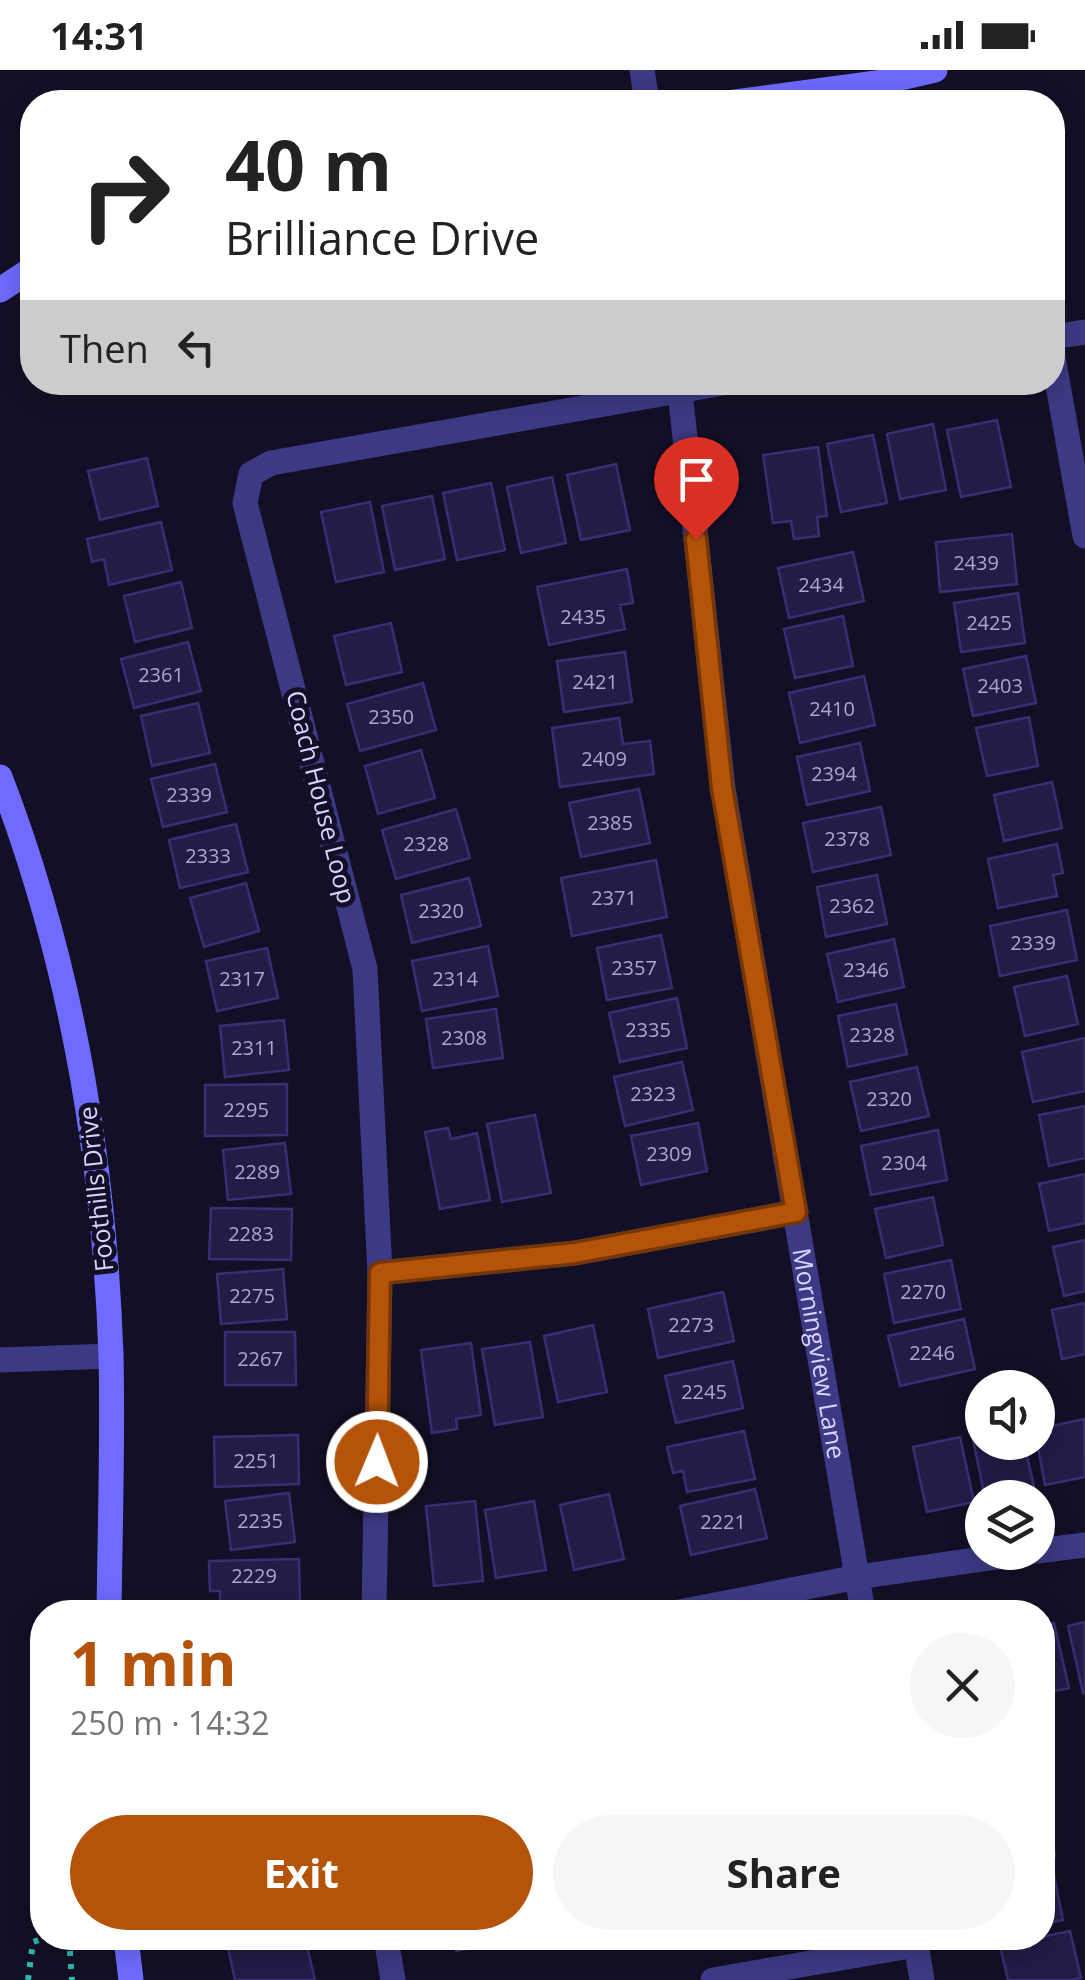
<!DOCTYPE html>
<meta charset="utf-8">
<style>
:root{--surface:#fff;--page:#f6f6f6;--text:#222;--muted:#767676;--accent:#b45309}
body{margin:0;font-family:"Open Sans",sans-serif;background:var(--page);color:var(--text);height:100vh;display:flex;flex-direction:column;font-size:38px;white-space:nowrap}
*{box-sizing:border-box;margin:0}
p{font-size:32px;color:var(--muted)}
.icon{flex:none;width:55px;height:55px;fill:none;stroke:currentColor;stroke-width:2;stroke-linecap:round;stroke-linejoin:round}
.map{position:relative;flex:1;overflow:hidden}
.sheet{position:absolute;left:30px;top:1530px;width:1025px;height:350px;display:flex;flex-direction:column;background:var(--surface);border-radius:40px;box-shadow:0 5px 25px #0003}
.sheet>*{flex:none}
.hud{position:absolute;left:20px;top:20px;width:1045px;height:305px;border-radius:40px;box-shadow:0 5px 25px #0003;background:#fff;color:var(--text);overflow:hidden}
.fabs{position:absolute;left:965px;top:1300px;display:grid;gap:20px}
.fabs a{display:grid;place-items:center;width:90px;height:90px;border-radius:50%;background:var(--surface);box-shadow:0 5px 25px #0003;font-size:50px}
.pin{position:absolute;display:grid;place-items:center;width:85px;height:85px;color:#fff;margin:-102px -42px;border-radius:50% 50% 50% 0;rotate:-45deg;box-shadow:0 0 10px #0007}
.pin .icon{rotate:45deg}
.me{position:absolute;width:110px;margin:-55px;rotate:1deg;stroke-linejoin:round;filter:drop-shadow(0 0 8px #0008)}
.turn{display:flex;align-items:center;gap:35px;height:210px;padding:0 40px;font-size:45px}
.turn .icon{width:130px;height:130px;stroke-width:2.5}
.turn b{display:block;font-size:70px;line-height:85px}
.then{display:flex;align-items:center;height:95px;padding:0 40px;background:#0003;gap:20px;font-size:38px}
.round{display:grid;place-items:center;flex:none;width:105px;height:105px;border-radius:52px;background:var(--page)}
.head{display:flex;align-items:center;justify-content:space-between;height:170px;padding:0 40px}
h1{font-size:60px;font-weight:700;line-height:75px;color:var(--accent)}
.action{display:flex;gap:20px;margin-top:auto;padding:20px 40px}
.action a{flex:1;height:115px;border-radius:60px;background:var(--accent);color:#fff;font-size:40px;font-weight:700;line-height:115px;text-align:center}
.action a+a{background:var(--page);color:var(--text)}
.status{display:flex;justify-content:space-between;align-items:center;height:70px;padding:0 50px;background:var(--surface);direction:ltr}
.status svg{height:28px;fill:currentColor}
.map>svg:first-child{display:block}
.building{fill:#241b47;stroke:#3b2d73;stroke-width:2.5}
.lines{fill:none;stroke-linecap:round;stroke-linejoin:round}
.path{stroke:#2fb8b0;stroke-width:6;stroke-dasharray:5 8;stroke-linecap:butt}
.street{stroke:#3d3a85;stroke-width:25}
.secondary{stroke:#6f6bff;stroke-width:25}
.route-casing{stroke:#753606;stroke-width:25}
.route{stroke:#b45309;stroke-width:18}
.labels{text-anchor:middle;stroke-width:10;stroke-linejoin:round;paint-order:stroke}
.number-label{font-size:20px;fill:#aca6d1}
.street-label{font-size:25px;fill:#d9d4ff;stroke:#130f26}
</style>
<div class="status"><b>14:31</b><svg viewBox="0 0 49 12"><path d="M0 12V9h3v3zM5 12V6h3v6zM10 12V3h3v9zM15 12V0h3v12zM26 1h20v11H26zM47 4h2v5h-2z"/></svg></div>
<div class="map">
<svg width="1085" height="1910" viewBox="0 0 1085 1910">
<rect width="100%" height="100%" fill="#130f26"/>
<!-- building -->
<g class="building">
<path d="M 997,350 L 1011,417 L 961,427 L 947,360 Z"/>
<path d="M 933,354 L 946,420 L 900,429 L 887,364 Z"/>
<path d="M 873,365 L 887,433 L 841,442 L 827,374 Z"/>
<path d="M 818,377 L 827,446 L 817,447 L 819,466 L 794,469 L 791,451 L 773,453 L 763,385 Z"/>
<path d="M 147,388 L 158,436 L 100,450 L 88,401 Z"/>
<path d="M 616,394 L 630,460 L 581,470 L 567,405 Z"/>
<path d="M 552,407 L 566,473 L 521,483 L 507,417 Z"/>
<path d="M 491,413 L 505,480 L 457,490 L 443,423 Z"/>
<path d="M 432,426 L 445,489 L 395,500 L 382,436 Z"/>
<path d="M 370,432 L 384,502 L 336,512 L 321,442 Z"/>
<path d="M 161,452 L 172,500 L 109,515 L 104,489 L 92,492 L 87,469 Z"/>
<path d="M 1012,464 L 1017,514 L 940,522 L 936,472 Z"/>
<path d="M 853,482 L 864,531 L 789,548 L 778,498 Z"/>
<path d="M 627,499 L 633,533 L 620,535 L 625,559 L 549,575 L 537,517 Z"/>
<path d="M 181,512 L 192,558 L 135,572 L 124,526 Z"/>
<path d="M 1018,523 L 1025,573 L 961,582 L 954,533 Z"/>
<path d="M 843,546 L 853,596 L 795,608 L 784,559 Z"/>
<path d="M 391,553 L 402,602 L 346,615 L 334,566 Z"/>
<path d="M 188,572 L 201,621 L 134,638 L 121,589 Z"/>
<path d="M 625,582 L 632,632 L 564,642 L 557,591 Z"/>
<path d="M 1026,586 L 1036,633 L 973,646 L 963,599 Z"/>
<path d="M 864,606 L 875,655 L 800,673 L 789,623 Z"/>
<path d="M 423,613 L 436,660 L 360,681 L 347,634 Z"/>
<path d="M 198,633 L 210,683 L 152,696 L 141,646 Z"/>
<path d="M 1029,647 L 1038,696 L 987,706 L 976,658 Z"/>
<path d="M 619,648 L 623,674 L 650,671 L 654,704 L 560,717 L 552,658 Z"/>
<path d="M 860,673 L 870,721 L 807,735 L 797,687 Z"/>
<path d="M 421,680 L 435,728 L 378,744 L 365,696 Z"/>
<path d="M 215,694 L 227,742 L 163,757 L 151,709 Z"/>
<path d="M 1052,712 L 1062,758 L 1004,771 L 994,725 Z"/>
<path d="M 639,719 L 650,773 L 581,787 L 569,733 Z"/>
<path d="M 881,737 L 891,785 L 813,802 L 803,753 Z"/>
<path d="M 456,739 L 470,788 L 396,809 L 382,760 Z"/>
<path d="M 236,754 L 248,802 L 180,818 L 169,770 Z"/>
<path d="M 1057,774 L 1063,803 L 1053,805 L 1057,826 L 998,838 L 988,789 Z"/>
<path d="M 656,790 L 667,847 L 572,866 L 561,808 Z"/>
<path d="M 877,805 L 887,854 L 826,867 L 817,817 Z"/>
<path d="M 469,808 L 481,856 L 412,873 L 401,825 Z"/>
<path d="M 246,813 L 259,861 L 204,877 L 190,828 Z"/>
<path d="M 1067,840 L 1077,890 L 1000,906 L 990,856 Z"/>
<path d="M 661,865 L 672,918 L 607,930 L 597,878 Z"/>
<path d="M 894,869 L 904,917 L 838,932 L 827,884 Z"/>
<path d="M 488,876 L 498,926 L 422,941 L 412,891 Z"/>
<path d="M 267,878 L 278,928 L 217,941 L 206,891 Z"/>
<path d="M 1067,906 L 1078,954 L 1025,966 L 1014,917 Z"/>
<path d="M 677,928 L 687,978 L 620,992 L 609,943 Z"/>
<path d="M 896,934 L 907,984 L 848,997 L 838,946 Z"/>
<path d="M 496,939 L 503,988 L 433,998 L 426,949 Z"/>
<path d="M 284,950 L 289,1000 L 225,1007 L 220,956 Z"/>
<path d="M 1085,968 L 1085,1021 L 1033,1032 L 1022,982 Z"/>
<path d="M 682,992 L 693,1040 L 625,1056 L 614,1007 Z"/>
<path d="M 917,997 L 929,1046 L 861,1061 L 850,1012 Z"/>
<path d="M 287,1014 L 287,1065 L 205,1066 L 205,1015 Z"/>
<path d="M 1085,1036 L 1085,1088 L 1049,1096 L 1039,1045 Z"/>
<path d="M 535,1045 L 551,1123 L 502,1132 L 487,1054 Z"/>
<path d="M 698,1053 L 707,1101 L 641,1115 L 631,1066 Z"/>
<path d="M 448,1058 L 451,1069 L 477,1063 L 490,1130 L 440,1139 L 425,1062 Z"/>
<path d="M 938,1060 L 947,1110 L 871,1125 L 861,1076 Z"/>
<path d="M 285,1073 L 291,1124 L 228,1130 L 223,1080 Z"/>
<path d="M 1085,1104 L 1085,1153 L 1049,1161 L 1039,1114 Z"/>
<path d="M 933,1127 L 943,1175 L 886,1188 L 875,1139 Z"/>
<path d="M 211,1138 L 292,1139 L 291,1190 L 209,1189 Z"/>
<path d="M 1085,1170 L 1085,1221 L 1064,1226 L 1053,1177 Z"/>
<path d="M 951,1190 L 961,1239 L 894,1253 L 884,1204 Z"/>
<path d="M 283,1199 L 287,1249 L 221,1254 L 217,1204 Z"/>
<path d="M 723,1222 L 734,1271 L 658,1288 L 648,1239 Z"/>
<path d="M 1085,1233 L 1085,1284 L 1062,1289 L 1052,1240 Z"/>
<path d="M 964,1249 L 975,1299 L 900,1316 L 888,1266 Z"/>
<path d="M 593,1255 L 607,1322 L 558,1332 L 544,1266 Z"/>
<path d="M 225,1262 L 295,1262 L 296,1315 L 225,1315 Z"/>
<path d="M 530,1272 L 543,1347 L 495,1355 L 482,1279 Z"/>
<path d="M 471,1273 L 481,1345 L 456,1349 L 457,1359 L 432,1363 L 421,1280 Z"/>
<path d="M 733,1291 L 743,1338 L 676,1353 L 665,1306 Z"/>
<path d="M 982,1347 L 982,1372 L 1024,1372 L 1034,1417 L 985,1428 L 969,1350 Z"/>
<path d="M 1084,1349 L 1085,1407 L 1045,1415 L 1037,1372 L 1038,1359 Z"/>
<path d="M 744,1361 L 755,1409 L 687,1422 L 683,1401 L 673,1403 L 667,1377 Z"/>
<path d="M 298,1365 L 299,1414 L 215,1417 L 214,1367 Z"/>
<path d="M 960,1367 L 974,1432 L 927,1442 L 913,1377 Z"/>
<path d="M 755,1419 L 767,1468 L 691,1485 L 680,1436 Z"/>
<path d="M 289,1423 L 295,1472 L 231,1480 L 225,1431 Z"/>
<path d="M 609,1424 L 624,1489 L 574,1500 L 560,1435 Z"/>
<path d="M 475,1431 L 483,1511 L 434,1516 L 426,1436 Z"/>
<path d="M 534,1431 L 546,1500 L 496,1508 L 485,1440 Z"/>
<path d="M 299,1489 L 300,1538 L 220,1540 L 220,1521 L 210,1521 L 209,1491 Z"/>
<path d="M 1085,1552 L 1085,1622 L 1083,1623 L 1068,1556 Z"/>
<path d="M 1054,1553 L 1069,1618 L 1042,1624 L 1042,1555 Z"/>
<path d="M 1042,1739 L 1045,1739 L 1055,1786 L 1042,1789 Z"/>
<path d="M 1053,1800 L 1063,1850 L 1042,1854 L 1042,1802 Z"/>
<path d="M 1070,1861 L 1081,1908 L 1070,1910 L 1008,1910 L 1000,1876 Z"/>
<path d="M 278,1868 L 305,1868 L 315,1910 L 235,1910 L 228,1878 Z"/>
<path d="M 453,1868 L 505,1868 L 506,1871 L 456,1881 Z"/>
</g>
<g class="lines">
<!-- path -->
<g class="path">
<path d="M 69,1868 L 72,1910"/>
<path d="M 28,1910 L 33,1872 L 44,1868"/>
</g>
<!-- street -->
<g class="street">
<path d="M 642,0 L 647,32"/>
<path d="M 1052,267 L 1085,262"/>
<path d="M 1052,282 L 1085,466"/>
<path id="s1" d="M 679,312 L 723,718 L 863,1542"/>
<path d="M 380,1203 L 575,1183 L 796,1142"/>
<path d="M 0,1290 L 111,1286"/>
<path d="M 1038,1481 L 1085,1475"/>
<path d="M 374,1542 L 380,1203 L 365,899 L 245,433 L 251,404 L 271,393 L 729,312"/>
<path d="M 679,1542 L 858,1507 L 1030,1482"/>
<path d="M 386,1868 L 393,1910"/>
<path d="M 915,1868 L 922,1910"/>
<path d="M 713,1910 L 916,1875"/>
</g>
<!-- secondary -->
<g class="secondary">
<path d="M 735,32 L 883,12 L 935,0"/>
<path d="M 0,220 L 32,199"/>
<path d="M 0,707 C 71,891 104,1089 111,1285 C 113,1371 110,1457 109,1542"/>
<path d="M 126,1868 L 131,1910"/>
</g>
</g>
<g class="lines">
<defs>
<path id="route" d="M 377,1392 L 380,1203 L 575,1183 L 796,1142 L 722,718 L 696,469"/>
</defs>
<!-- route casing -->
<use href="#route" class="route-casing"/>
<!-- route -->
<use href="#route" class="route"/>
</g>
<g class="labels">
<!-- number labels -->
<g class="number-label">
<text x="976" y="500">2439</text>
<text x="821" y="522">2434</text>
<text x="583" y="554">2435</text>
<text x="989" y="560">2425</text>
<text x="161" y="612">2361</text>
<text x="595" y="619">2421</text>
<text x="1000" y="623">2403</text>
<text x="832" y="646">2410</text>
<text x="391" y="654">2350</text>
<text x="604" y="696">2409</text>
<text x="834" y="711">2394</text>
<text x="189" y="732">2339</text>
<text x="610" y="760">2385</text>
<text x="847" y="776">2378</text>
<text x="426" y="781">2328</text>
<text x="208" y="793">2333</text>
<text x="614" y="835">2371</text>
<text x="852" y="843">2362</text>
<text x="441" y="848">2320</text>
<text x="1033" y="880">2339</text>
<text x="634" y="905">2357</text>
<text x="866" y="907">2346</text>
<text x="242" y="916">2317</text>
<text x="455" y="916">2314</text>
<text x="648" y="967">2335</text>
<text x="872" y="972">2328</text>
<text x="464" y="975">2308</text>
<text x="254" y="985">2311</text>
<text x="653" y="1031">2323</text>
<text x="889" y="1036">2320</text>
<text x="246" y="1047">2295</text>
<text x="669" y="1091">2309</text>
<text x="904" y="1100">2304</text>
<text x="257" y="1109">2289</text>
<text x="251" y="1171">2283</text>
<text x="923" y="1229">2270</text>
<text x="252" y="1233">2275</text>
<text x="691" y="1262">2273</text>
<text x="932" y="1290">2246</text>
<text x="260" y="1296">2267</text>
<text x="704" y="1329">2245</text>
<text x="256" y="1398">2251</text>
<text x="260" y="1458">2235</text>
<text x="723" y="1459">2221</text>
<text x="254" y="1513">2229</text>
</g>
<!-- street labels -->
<g class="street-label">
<text transform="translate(321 727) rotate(76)" y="9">Coach House Loop</text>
<text transform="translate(96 1119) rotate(-96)" y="9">Foothills Drive</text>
<text dy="9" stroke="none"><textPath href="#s1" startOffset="982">Morningview Lane</textPath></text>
</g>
</g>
</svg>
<div class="fabs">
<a><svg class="icon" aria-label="sound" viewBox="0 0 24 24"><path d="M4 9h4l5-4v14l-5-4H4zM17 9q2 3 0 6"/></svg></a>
<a><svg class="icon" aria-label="layers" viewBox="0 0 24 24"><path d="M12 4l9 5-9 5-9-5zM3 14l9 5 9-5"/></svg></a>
</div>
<div class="pin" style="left:696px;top:469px;background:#d93025"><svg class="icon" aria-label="arrive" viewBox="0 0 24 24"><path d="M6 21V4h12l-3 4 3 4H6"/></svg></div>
<svg class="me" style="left:377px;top:1392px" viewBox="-20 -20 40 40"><circle r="17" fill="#b45309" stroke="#fff" stroke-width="3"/><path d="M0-11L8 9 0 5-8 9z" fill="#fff"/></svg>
<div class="hud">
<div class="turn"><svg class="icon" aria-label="right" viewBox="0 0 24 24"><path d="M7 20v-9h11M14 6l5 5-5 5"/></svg><div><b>40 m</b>Brilliance Drive</div></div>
<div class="then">Then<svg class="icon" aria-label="left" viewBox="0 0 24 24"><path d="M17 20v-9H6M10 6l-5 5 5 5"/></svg></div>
</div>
<section class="sheet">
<div class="head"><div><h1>1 min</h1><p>250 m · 14:32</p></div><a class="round"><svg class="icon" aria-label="close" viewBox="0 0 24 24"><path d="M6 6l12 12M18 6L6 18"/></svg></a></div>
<div class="action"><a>Exit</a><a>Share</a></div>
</section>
</div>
